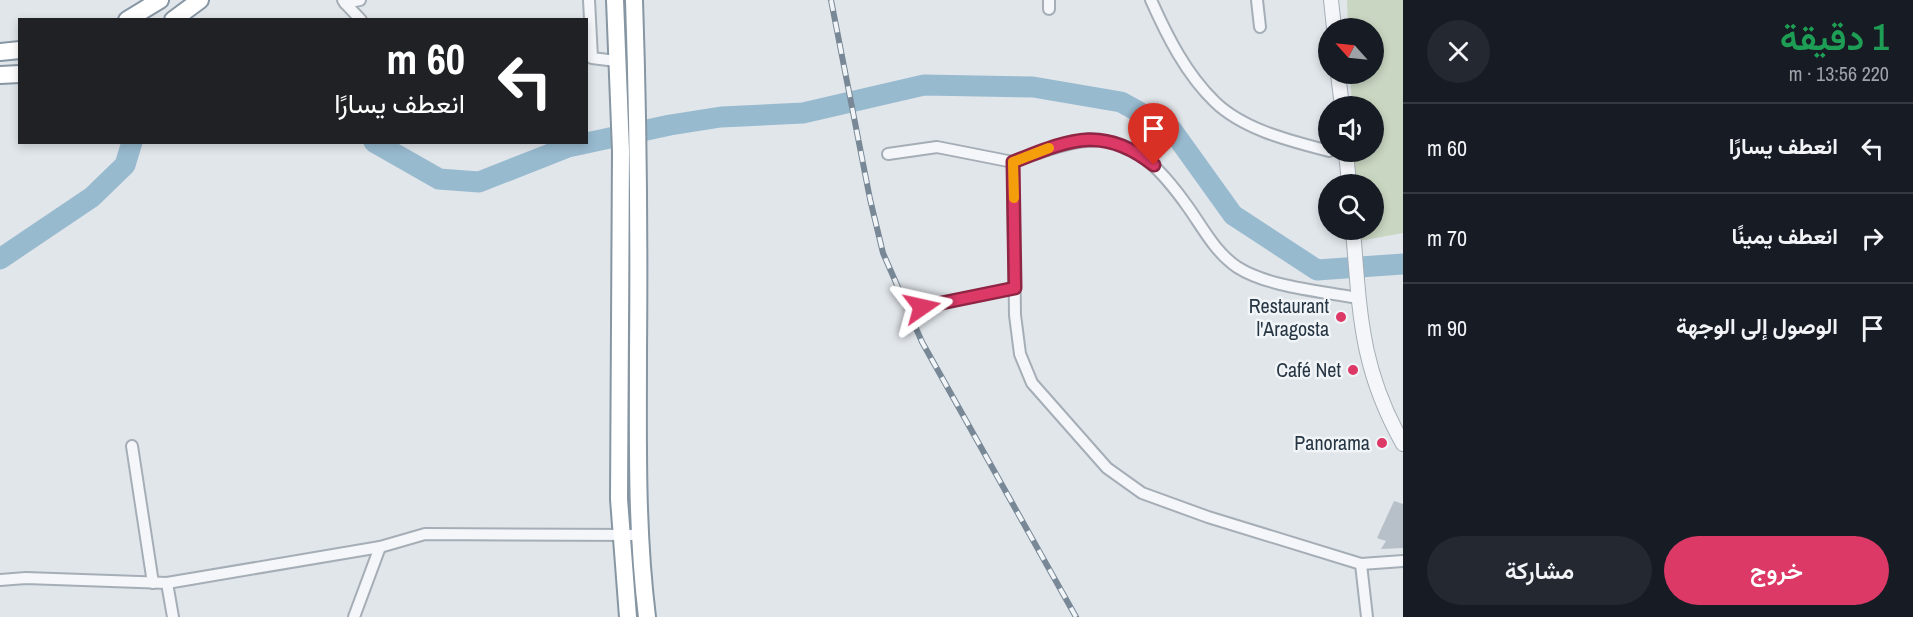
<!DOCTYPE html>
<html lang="ar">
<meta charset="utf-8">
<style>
:root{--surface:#171b24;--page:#242831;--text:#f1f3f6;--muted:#9ea1a6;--line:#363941;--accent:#dc3967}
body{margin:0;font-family:"Archivo Narrow",Vazirmatn,sans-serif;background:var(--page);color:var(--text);direction:rtl;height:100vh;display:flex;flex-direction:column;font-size:22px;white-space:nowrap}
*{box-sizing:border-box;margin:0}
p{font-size:20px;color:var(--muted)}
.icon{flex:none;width:33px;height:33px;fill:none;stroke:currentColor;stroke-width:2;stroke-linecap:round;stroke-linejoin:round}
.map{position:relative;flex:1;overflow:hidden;direction:ltr}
.sheet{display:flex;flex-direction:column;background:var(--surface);width:510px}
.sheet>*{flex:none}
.guide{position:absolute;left:18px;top:18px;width:570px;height:126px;border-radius:0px;box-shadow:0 3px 9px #0003;direction:rtl;background:#202124;color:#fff;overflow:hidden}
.needle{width:39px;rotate:297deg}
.fabs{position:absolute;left:1318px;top:18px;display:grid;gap:12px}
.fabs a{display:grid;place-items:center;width:66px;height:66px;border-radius:50%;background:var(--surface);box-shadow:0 3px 9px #0003;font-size:30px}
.pin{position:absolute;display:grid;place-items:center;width:51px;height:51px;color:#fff;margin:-62px -26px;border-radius:50% 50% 50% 0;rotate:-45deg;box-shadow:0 0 6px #0007}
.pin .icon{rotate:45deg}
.me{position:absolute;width:66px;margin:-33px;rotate:79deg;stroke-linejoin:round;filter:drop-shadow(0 0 4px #0008)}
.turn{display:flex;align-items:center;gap:21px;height:126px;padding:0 24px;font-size:27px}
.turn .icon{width:78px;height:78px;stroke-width:2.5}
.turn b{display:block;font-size:42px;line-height:51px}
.round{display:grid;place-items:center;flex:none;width:63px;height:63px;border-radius:32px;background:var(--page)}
.head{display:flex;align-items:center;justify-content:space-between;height:102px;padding:0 24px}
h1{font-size:36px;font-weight:600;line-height:45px;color:#1e9e55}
.primary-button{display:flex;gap:12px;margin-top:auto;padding:12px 24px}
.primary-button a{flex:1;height:69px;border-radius:36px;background:var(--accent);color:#fff;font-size:24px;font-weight:600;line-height:69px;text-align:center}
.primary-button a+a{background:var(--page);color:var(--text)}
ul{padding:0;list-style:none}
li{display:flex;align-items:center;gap:18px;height:90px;padding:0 24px;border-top:2px solid var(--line)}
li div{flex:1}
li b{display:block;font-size:22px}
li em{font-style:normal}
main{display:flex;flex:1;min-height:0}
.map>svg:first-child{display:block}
.green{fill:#c9d6c1}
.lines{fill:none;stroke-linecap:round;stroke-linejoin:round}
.river{stroke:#98bacf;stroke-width:21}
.building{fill:#b7c0c9}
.minor-casing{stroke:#a5aeb6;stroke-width:14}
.tertiary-casing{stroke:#a5aeb6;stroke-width:16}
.trunk-casing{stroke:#8696a3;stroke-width:20}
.minor{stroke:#f4f6f9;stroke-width:10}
.tertiary{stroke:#f4f6f9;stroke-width:14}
.trunk{stroke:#fff;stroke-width:16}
.rail-casing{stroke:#788896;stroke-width:6}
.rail{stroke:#f1f5f8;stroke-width:4;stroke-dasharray:11;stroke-linecap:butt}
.route-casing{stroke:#8f2543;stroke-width:15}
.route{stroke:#dc3967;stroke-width:10}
.slow{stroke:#f59e0b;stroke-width:10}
.poi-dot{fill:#dc3967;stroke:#f1f5f8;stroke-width:2}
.labels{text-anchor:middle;stroke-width:5;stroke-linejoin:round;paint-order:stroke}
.poi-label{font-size:20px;fill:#273644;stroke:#f1f5f8;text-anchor:end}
</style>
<main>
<section class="sheet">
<div class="head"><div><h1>1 دقيقة</h1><p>220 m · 13:56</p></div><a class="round"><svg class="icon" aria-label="close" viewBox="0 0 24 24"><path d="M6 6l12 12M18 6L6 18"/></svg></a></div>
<ul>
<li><svg class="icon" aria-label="left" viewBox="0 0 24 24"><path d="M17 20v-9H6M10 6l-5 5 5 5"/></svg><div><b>انعطف يسارًا</b></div><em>60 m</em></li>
<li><svg class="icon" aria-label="right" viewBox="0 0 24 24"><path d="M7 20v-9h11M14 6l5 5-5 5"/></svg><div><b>انعطف يمينًا</b></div><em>70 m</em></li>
<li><svg class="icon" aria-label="arrive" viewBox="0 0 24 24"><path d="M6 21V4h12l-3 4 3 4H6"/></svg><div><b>الوصول إلى الوجهة</b></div><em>90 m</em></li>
</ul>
<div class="primary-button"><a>خروج</a><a>مشاركة</a></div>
</section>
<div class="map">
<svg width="1403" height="617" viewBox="0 0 1403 617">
<rect width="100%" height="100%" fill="#e1e6eb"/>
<!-- green -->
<path class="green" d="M 1347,0 L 1403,0 L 1403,233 L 1359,241 L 1358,230 L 1374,230 L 1374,184 L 1356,184 L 1354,152 L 1374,152 L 1374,106 L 1352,106 L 1350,74 L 1374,74 L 1374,28 L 1348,28 Z"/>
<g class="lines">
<!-- river -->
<g class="river">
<path d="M 374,142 L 439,179 L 479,182 L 568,147 L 670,125 L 721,117 L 803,113 L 924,85 L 1033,87 L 1121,102 L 1172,130 L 1233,215 L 1317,270 L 1403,264"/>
<path d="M 0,259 L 92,197 L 125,165 L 132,142"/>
</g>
</g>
<!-- building -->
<path class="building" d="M 1394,501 L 1403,504 L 1403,548 L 1381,549 L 1386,541 L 1377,538 Z"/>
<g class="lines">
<defs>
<g id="minor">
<path d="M 343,0 L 345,3 L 360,0"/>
<path d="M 589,0 L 592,58 L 616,61"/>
<path d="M 1049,0 L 1049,9"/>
<path d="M 1151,0 C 1167,36 1186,74 1215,102 C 1244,130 1291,141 1329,151"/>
<path d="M 1257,0 L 1260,27"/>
<path d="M 345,3 L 361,20"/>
<path d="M 888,154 L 937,147 L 1013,162"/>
<path d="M 1357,298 C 1321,291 1268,287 1237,267 C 1215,252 1203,228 1188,207 C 1131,127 1100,129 1013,162 L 1015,315 L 1020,354 L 1032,383 L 1107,468 L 1142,493 L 1208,517 L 1361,564 L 1403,561"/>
<path d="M 922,307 L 1015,288"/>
<path d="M 132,446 L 153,583"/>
<path d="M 1361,564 L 1367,617"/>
<path d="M 0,580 L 26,578 L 167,583 L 380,547 L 425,534 L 639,535"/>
<path d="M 167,583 L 173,617"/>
<path d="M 354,617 L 380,547"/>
</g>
<g id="tertiary">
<path d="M 1331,0 L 1334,28"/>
<path d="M 1338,74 L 1342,106"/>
<path d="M 1346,152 L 1349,184"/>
<path d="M 1353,230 C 1360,313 1360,368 1403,444"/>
</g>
<g id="trunk">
<path d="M 615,0 L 621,151 L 619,499 L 628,617"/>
<path d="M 634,0 C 638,118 639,236 638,354 C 638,442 636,529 647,617"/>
<path d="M 127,20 L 160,0"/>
<path d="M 173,20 L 200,0"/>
<path d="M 0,52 L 20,50"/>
<path d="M 0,75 L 20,74"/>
</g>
</defs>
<!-- minor casing -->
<use href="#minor" class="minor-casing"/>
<!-- tertiary casing -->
<use href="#tertiary" class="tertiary-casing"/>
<!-- trunk casing -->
<use href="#trunk" class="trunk-casing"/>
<!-- minor -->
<use href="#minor" class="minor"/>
<!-- tertiary -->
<use href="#tertiary" class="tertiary"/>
<!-- trunk -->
<use href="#trunk" class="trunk"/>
<defs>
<path id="rail" d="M 831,0 L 870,199 L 883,253 L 922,342 L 1076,617"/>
</defs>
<!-- rail casing -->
<use href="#rail" class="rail-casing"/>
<!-- rail -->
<use href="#rail" class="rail"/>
</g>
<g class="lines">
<defs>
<path id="route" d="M 922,307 L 1015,288 L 1013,162 C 1069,140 1102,124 1154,165"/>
</defs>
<!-- route casing -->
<use href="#route" class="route-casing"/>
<!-- route -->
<use href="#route" class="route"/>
<!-- slow -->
<path class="slow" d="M 1014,198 L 1013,162 L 1049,148"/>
</g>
<!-- markers -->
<g class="poi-dot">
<circle cx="1341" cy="317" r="6"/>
<circle cx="1353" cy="370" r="6"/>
<circle cx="1382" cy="443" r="6"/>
</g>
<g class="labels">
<!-- poi labels -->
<g class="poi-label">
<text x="1329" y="313">Restaurant<tspan x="1329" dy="23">l'Aragosta</tspan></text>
<text x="1341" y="377">Café Net</text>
<text x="1370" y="450">Panorama</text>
</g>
</g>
</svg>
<div class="fabs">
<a><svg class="needle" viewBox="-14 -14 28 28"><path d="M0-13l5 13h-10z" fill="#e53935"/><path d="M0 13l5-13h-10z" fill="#9ea1a6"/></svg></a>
<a><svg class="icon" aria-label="sound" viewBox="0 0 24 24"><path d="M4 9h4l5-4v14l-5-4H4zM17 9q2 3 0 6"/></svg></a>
<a><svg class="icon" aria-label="search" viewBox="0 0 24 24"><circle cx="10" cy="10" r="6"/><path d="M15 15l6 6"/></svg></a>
</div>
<div class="pin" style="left:1154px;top:165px;background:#d93025"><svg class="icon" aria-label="arrive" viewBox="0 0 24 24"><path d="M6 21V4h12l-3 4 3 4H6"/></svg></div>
<svg class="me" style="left:922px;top:307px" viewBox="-20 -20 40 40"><path d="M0-17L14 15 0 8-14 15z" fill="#dc3967" stroke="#fff" stroke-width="4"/></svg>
<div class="guide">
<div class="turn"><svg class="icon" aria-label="left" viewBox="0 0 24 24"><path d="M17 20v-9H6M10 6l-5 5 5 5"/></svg><div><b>60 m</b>انعطف يسارًا</div></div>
</div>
</div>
</main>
